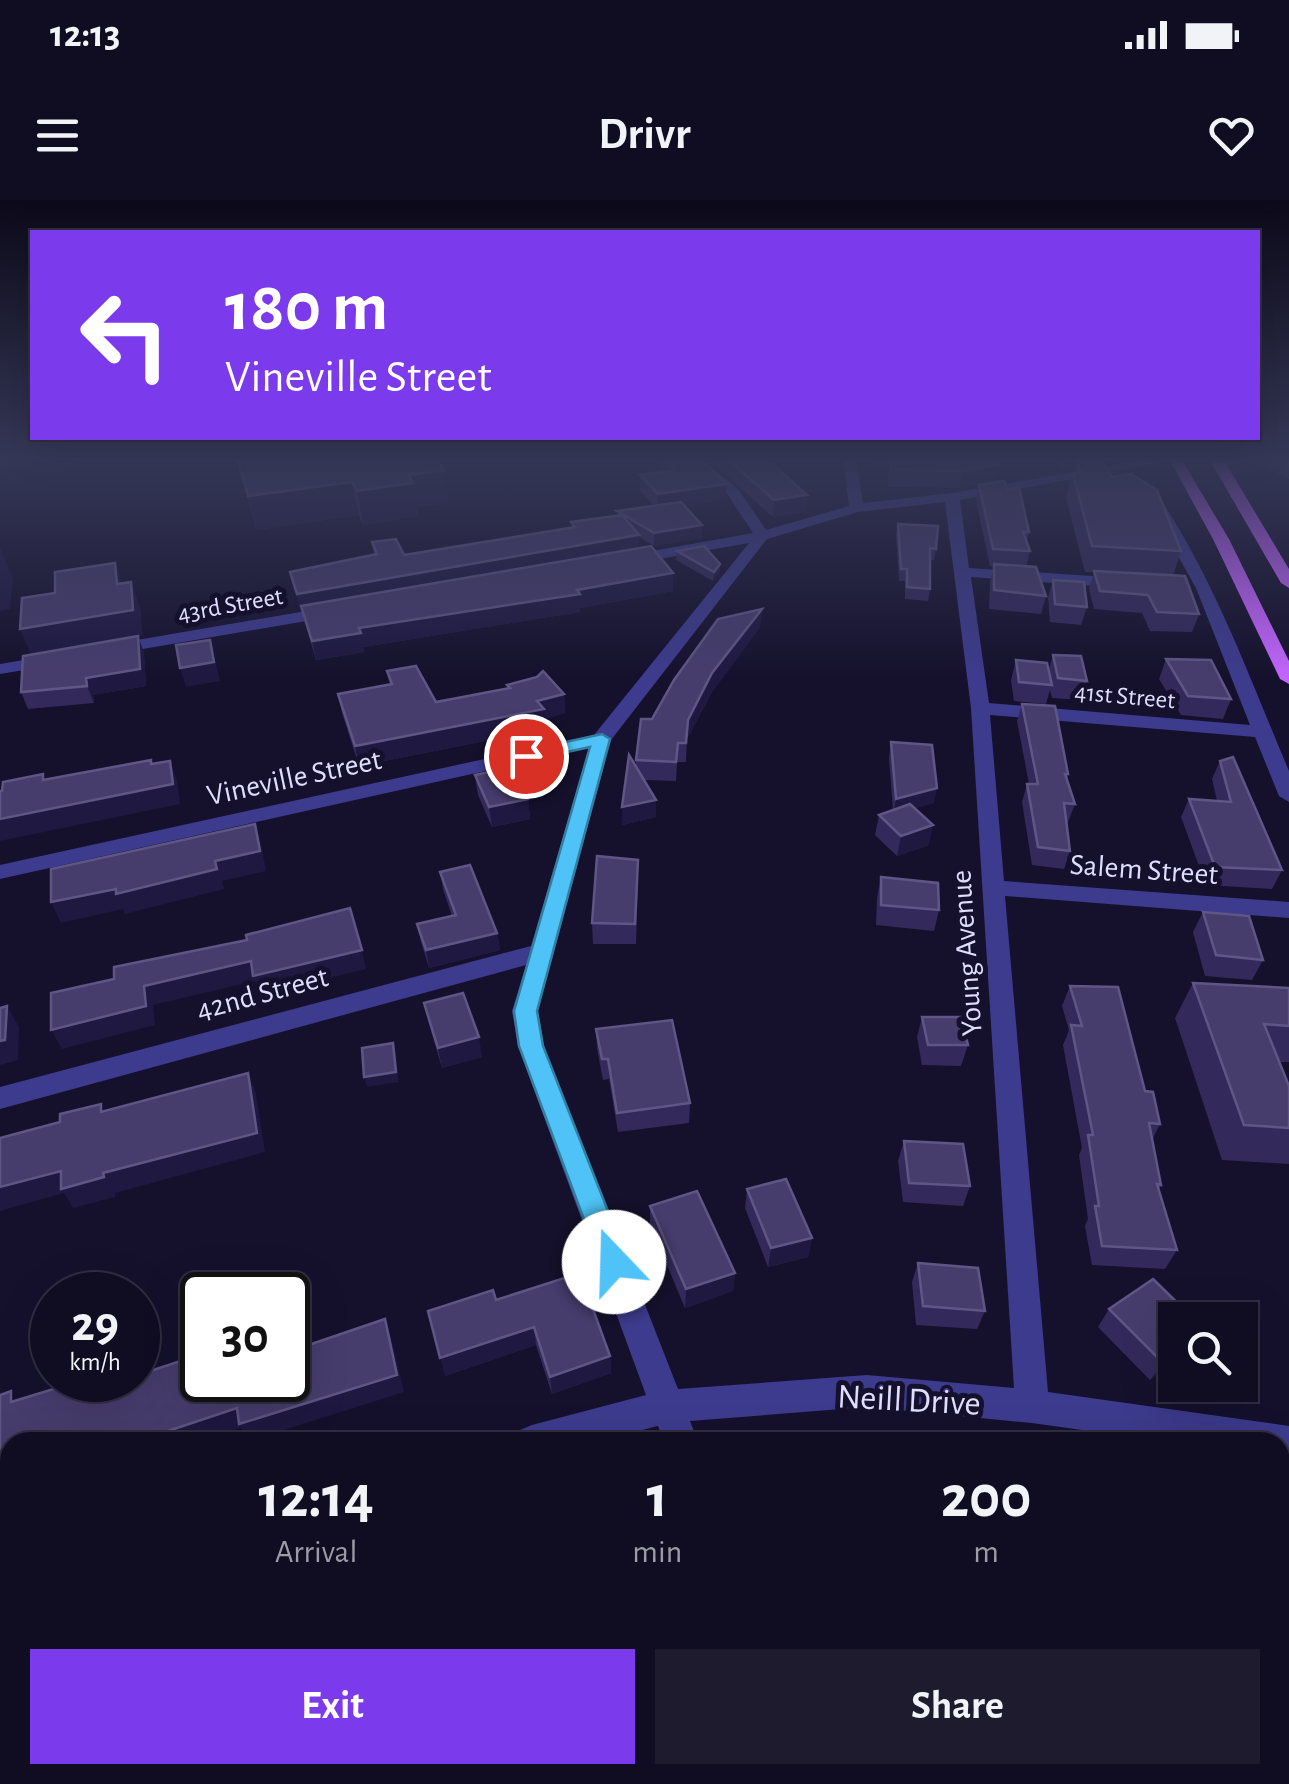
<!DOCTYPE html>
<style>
:root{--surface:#100d22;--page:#1e1b2f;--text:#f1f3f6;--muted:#9c9ca5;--line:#302d40;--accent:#7c3aed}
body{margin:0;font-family:"Alegreya Sans",sans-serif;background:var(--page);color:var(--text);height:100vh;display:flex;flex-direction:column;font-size:38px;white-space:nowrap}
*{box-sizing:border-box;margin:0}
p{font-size:32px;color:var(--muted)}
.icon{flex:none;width:55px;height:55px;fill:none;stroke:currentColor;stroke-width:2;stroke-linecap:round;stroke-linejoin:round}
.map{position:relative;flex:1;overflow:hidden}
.side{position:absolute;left:0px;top:1232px;width:1290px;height:352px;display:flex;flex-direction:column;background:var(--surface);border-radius:30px 30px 0 0;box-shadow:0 10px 40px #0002,0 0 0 2px var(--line)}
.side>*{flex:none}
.banner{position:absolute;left:30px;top:30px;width:1230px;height:210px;border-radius:0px;box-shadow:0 10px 40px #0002,0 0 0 2px var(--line);background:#7c3aed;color:#fff;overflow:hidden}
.buttons{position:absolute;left:1158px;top:1102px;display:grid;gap:20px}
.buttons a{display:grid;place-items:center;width:100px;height:100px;border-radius:0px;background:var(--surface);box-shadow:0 10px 40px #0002,0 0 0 2px var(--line);font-size:50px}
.speed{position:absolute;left:30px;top:1072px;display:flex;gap:20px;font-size:50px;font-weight:700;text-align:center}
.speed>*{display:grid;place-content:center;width:130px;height:130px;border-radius:50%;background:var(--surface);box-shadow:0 10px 40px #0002,0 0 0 2px var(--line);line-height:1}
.speed small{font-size:25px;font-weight:400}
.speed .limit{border:5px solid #111;border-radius:15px;background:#fff;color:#111}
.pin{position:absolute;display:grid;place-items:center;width:85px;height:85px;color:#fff;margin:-42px;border:5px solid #fff;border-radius:50%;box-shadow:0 2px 10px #0007}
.me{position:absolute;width:110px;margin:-55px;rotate:339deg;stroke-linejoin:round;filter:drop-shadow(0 0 8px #0008)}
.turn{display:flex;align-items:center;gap:35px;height:210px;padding:0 30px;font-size:45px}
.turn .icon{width:130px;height:130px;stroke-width:2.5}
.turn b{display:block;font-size:70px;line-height:85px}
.eta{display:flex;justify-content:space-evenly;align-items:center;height:170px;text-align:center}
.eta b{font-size:60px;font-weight:700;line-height:70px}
.action{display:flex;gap:20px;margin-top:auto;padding:20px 30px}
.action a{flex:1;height:115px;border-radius:0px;background:var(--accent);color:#fff;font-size:40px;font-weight:700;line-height:115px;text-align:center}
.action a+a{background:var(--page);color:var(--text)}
.status{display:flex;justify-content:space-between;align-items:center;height:70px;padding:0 50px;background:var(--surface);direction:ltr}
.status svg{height:28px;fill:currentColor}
header{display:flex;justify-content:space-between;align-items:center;height:130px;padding:0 30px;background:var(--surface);font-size:45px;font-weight:700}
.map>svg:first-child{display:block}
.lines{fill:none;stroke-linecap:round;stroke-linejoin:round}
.minor{fill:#3d3b8d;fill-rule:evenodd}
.major{fill:#c364ff;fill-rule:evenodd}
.wall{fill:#332a5b}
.shaded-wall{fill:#1f1841}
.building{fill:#463d6d;stroke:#5e5684;stroke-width:2.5}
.route{fill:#4fc3f7;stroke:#337fa1;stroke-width:2.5}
.labels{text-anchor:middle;stroke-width:10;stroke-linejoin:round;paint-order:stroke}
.far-street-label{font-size:25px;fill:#e0ddff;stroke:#15112d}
.street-label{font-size:30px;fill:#e0ddff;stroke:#15112d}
.near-street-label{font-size:35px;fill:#e0ddff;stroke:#15112d}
</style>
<div class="status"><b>12:13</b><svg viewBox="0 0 49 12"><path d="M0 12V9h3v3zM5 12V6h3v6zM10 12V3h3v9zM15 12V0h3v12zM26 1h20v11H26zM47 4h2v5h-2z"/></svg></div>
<header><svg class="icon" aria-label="menu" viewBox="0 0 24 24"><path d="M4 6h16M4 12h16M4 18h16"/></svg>Drivr<svg class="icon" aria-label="heart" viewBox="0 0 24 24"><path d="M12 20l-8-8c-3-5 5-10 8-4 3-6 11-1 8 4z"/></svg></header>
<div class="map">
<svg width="1289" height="1584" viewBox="0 0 1289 1584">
<rect width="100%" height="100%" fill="#15112d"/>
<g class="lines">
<!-- minor -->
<g class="minor">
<path d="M 686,257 L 700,257 L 738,289 L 766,330 L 849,306 L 843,257 L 856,257 L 863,303 L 952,293 L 1161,257 L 1183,258 L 960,300 L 969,368 L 1123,378 L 1131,383 L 1123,388 L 971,377 L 989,503 L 1250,525 L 1196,388 L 1145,297 L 1152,293 L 1157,294 C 1215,380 1250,479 1289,571 L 1289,602 L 1279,596 L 1255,537 L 990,515 L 1004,681 L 1289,702 L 1289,718 L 1005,696 L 1048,1192 L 1289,1226 L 1289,1260 L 1280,1259 L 1280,1242 L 1168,1242 L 1032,1223 L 867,1207 L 690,1221 L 698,1242 L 664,1242 L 658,1226 L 595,1242 L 515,1242 L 520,1230 L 532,1225 L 646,1195 L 518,846 L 512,811 L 526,765 L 0,909 L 0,887 L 531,746 L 589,548 L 0,679 L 0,665 L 594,535 L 749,343 L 625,365 L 619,363 L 619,357 L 753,333 L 728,295 ZM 945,302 L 971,508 L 1014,1188 L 867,1175 L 678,1189 L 544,846 L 538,811 L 611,540 L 767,339 L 858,312 Z"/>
<path d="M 1231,257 L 1251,257 L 1220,268 L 1213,264 Z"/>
<path d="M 335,406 L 343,411 L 341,415 L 108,455 L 99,450 L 108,445 Z"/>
<path d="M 54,455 L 60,456 L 60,464 L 0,474 L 0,464 Z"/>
<path d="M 10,1362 L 10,1400 L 0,1403 L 0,1365 Z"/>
<path d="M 766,1575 L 808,1575 L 811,1584 L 769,1584 Z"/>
</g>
<!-- major -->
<g class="major">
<path d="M 1168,257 L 1180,257 L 1229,339 L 1289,461 L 1289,484 L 1280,479 L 1213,339 Z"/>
<path d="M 1208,257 L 1222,257 L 1289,369 L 1289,388 L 1281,383 Z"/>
</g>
</g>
<!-- wall -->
<g class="wall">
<path d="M 237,257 L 449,303 L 417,307 L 418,316 L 363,325 L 359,315 L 256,330 Z"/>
<path d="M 659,257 L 697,257 L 726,299 L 684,306 L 702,338 L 654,346 L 639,337 L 639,348 L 673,373 L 673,391 L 580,408 L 580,412 L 363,447 L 364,452 L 316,460 L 290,372 L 374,355 L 372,342 L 404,355 L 572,327 L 571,322 L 617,315 L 617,311 L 654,306 L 640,290 L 640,275 L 662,272 L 659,268 Z"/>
<path d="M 710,257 L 798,257 L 797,269 L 782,272 L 807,295 L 805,312 L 773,317 L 710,261 Z"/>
<path d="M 876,257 L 993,257 L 994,282 L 959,288 L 888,287 L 888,269 L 875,268 Z"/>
<path d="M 1056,257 L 1088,257 L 1088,258 L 1112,277 L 1181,351 L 1173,376 L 1199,414 L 1192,432 L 1150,431 L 1142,413 L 1094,409 L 1089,389 L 1094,372 L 1085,372 L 1066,298 L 1074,268 L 1063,270 Z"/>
<path d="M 1271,257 L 1289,257 L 1289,279 L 1267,267 Z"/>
<path d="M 979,285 L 1029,332 L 1026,342 L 1030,351 L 1026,366 L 1046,396 L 1041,414 L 989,409 L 990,382 L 994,366 L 990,366 L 976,301 Z"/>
<path d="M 898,324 L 936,349 L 934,360 L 930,360 L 930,389 L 928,401 L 905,399 L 905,381 L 899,381 L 896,335 Z"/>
<path d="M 677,351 L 720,364 L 720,373 L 713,381 L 676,360 Z"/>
<path d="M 115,363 L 122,383 L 140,407 L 142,435 L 138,436 L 144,453 L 146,486 L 93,495 L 94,503 L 28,509 L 21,492 L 31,454 L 55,393 Z"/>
<path d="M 1053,380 L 1087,407 L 1081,425 L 1050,422 L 1048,398 Z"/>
<path d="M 760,427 L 712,492 L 687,539 L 686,562 L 677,562 L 676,581 L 644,580 L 656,617 L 622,625 L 636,567 L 636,560 L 652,519 Z"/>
<path d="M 1053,455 L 1087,481 L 1081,500 L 1052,498 L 1050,490 L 1046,504 L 1014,501 L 1011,480 L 1016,460 L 1049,469 Z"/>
<path d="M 1166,459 L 1231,499 L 1223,519 L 1181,515 L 1159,479 Z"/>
<path d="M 387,471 L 436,502 L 508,489 L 507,485 L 564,494 L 565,513 L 545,519 L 546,529 L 359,566 L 342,513 L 338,494 L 390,485 Z"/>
<path d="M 1022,504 L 1068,574 L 1067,580 L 1075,604 L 1068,622 L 1066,622 L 1070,651 L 1064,669 L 1032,665 L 1022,602 L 1027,584 L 1029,584 L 1017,521 Z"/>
<path d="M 891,542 L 934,603 L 915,608 L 929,645 L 897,656 L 875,635 L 879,615 L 893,610 L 889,558 Z"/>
<path d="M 1220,561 L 1282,670 L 1272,689 L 1206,685 L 1181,617 L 1189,599 L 1217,601 L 1212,579 Z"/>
<path d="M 475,575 L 528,599 L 530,619 L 492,627 L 478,595 Z"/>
<path d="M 440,672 L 497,733 L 500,750 L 429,768 L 421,742 L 417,724 L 452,716 L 443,689 Z"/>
<path d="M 881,677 L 939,710 L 934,731 L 876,725 L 877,698 Z"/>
<path d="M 638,680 L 636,744 L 593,744 L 592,723 Z"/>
<path d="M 1203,712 L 1263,760 L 1252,780 L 1205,776 L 1193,732 Z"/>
<path d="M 1193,783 L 1289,788 L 1289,862 L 1279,862 L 1289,886 L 1289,964 L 1222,960 L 1175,818 Z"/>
<path d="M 1070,786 L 1145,891 L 1160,924 L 1152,940 L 1161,985 L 1159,990 L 1177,1050 L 1165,1069 L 1092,1065 L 1085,1026 L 1088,1019 L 1079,955 L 1082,948 L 1063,845 L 1069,830 L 1062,806 Z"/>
<path d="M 424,803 L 482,857 L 442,868 L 429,824 Z"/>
<path d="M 922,817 L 968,845 L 961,866 L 922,865 L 917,837 Z"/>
<path d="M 596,829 L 690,903 L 689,923 L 618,932 L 609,879 L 603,880 L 597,849 Z"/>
<path d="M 904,941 L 970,986 L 963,1006 L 903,1002 L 898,961 Z"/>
<path d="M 747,989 L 812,1038 L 808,1057 L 768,1067 L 745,1008 Z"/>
<path d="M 650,1006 L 735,1073 L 733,1091 L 685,1108 L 650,1025 Z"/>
<path d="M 918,1063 L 985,1111 L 977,1129 L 916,1125 L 912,1082 Z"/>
<path d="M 496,1100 L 610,1156 L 611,1173 L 552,1194 L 536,1145 L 445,1176 Z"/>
<path d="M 1109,1109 L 1175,1120 L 1175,1162 L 1150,1180 L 1098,1127 Z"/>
<path d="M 1289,1340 L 1289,1423 L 1280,1420 L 1280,1347 Z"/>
</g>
<!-- shaded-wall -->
<g class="shaded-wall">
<path d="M 778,257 L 798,257 L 797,269 L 766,276 L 767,259 Z"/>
<path d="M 1066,257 L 1088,257 L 1086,266 L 1076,260 L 1074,268 L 1063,270 Z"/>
<path d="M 998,265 L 994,282 L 959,288 L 962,271 Z"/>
<path d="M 444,270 L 449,303 L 417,307 L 418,316 L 363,325 L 357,291 L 409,275 Z"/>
<path d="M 352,282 L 359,315 L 256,330 L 248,296 Z"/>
<path d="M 727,284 L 726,299 L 657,310 L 658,294 Z"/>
<path d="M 807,295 L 805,312 L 773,317 L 774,300 Z"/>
<path d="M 702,325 L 702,338 L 654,346 L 654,333 Z"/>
<path d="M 639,335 L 639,349 L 300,408 L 297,394 Z"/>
<path d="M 0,348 L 13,379 L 10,409 L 0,411 Z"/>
<path d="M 115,363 L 124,388 L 117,384 Z"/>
<path d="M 720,364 L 720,373 L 713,381 L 714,372 Z"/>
<path d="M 673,373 L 673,391 L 580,408 L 580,412 L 363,447 L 364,452 L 316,460 L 312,441 L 359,428 Z"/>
<path d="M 131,382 L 140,407 L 142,435 L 138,436 L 144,453 L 146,486 L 93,495 L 94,503 L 87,486 L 31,455 L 20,429 Z"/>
<path d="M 762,409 L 760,427 L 712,492 L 687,539 L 686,562 L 688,520 L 712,473 Z"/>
<path d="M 210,440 L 220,481 L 186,487 L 180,468 Z"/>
<path d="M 564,494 L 565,513 L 545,519 L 546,529 L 359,566 L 355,546 Z"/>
<path d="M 170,561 L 177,581 L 180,604 L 0,641 L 0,619 Z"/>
<path d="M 937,588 L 934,603 L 893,614 L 896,599 Z"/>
<path d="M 528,599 L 530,619 L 492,627 L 489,607 Z"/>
<path d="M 656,600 L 656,617 L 622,625 L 622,607 Z"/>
<path d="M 255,624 L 261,644 L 266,671 L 222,681 L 224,689 L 125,714 L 123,709 L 61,723 L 51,702 L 215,661 Z"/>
<path d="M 933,625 L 929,645 L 897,656 L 901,636 Z"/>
<path d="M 497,733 L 500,750 L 429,768 L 426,750 Z"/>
<path d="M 362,750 L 366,769 L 260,795 L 255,781 L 153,805 L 155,825 L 62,849 L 51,830 L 144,786 L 251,761 Z"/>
<path d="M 7,806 L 19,827 L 18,860 L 0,865 L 0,841 Z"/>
<path d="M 479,837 L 482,857 L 442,868 L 438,848 Z"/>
<path d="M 393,843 L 399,882 L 367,887 L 364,877 Z"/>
<path d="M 248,873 L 256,893 L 265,952 L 115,993 L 115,997 L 73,1008 L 64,993 L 0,1011 L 0,987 L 61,971 L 103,973 Z"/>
<path d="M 812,1038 L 808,1057 L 768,1067 L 771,1048 Z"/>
<path d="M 735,1073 L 733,1091 L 685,1108 L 686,1089 Z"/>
<path d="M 385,1119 L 391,1137 L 404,1192 L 249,1241 L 241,1228 L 196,1242 L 117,1242 Z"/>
<path d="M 534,1127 L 536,1145 L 445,1176 L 440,1158 Z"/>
<path d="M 1175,1154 L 1175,1162 L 1150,1180 L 1163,1163 Z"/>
<path d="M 610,1156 L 611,1173 L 552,1194 L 550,1177 Z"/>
<path d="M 10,1279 L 10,1301 L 0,1305 L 0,1283 Z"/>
<path d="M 0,1506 L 10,1512 L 10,1531 L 0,1526 Z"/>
<path d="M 149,1575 L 163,1575 L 177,1584 L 126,1584 Z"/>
<path d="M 235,1575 L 250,1575 L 251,1584 L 235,1584 Z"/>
<path d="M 293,1575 L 345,1575 L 322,1584 L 293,1584 L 286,1578 Z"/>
</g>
<!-- building -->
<g class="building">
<path d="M 237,257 L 436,257 L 444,270 L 409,275 L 413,283 L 357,291 L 352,282 L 248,296 Z"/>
<path d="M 662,257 L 697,257 L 727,284 L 658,294 L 640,275 L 675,270 Z"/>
<path d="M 725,257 L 778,257 L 767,259 L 807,295 L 774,300 Z"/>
<path d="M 891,257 L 993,257 L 998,265 L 962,271 L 891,270 Z"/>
<path d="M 1100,257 L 1112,277 L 1131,274 L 1157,290 L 1181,351 L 1092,346 L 1073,274 L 1082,272 L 1076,260 Z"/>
<path d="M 1276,257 L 1289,257 L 1289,263 Z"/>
<path d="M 1004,281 L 1008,289 L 1019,287 L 1029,332 L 1023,332 L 1030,351 L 993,349 L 979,285 Z"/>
<path d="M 681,302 L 702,325 L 654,333 L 617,311 Z"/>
<path d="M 622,315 L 639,335 L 297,394 L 290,372 L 377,354 L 372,342 L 396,339 L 404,355 L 575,327 L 571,322 Z"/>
<path d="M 898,324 L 938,326 L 936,349 L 930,348 L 930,389 L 907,387 L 907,369 L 901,369 Z"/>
<path d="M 651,346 L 673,373 L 577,390 L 580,394 L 359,428 L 361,433 L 312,441 L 301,406 Z"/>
<path d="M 704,346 L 720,364 L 714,372 L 677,351 Z"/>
<path d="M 115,363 L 117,384 L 131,382 L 133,410 L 20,429 L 22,398 L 55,393 L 55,372 Z"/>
<path d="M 994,364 L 1036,367 L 1046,396 L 994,390 Z"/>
<path d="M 1094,371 L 1185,376 L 1199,414 L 1157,412 L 1148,395 L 1100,391 Z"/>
<path d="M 1053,380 L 1084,382 L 1087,407 L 1055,404 Z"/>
<path d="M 762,409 L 712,473 L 688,520 L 686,543 L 678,543 L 676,562 L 636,560 L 641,519 L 652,519 L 674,480 L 718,419 Z"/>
<path d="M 138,436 L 140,469 L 86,478 L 87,486 L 21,492 L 23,456 Z"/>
<path d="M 210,440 L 214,462 L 180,468 L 176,445 Z"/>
<path d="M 1053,455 L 1081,456 L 1087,481 L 1058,478 Z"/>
<path d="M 1166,459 L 1211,460 L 1231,499 L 1188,496 Z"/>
<path d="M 1016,460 L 1047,463 L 1052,485 L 1019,482 Z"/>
<path d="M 416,466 L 436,502 L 510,488 L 507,485 L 537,477 L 543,471 L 564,494 L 537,501 L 544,509 L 355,546 L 338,494 L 392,484 L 387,471 Z"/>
<path d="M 1022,504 L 1055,506 L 1068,574 L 1065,574 L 1075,604 L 1064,603 L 1070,651 L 1038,647 L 1027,584 L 1038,584 Z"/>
<path d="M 891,542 L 932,545 L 937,588 L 896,599 Z"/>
<path d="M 629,555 L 656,600 L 622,607 Z"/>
<path d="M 1233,557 L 1282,670 L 1215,667 L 1189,599 L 1231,602 L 1220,561 Z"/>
<path d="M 151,560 L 151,564 L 170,561 L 173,584 L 0,619 L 0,591 L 2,591 L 3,582 L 43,574 L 43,580 Z"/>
<path d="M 513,567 L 528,599 L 489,607 L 475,575 Z"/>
<path d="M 910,604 L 933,625 L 901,636 L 879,615 Z"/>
<path d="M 255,624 L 260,651 L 215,661 L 217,669 L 116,694 L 116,689 L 51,702 L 51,669 Z"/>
<path d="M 597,656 L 638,660 L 635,724 L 592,723 Z"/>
<path d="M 470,665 L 497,733 L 426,750 L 417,724 L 456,715 L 440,672 Z"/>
<path d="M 881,677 L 938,683 L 939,710 L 881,705 Z"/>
<path d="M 350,708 L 362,750 L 253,776 L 251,761 L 144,786 L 146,806 L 51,830 L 51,793 L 114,779 L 114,767 L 247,740 L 246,735 Z"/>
<path d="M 1203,712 L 1249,716 L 1263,760 L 1216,755 Z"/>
<path d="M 1193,783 L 1289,788 L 1289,826 L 1264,824 L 1289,886 L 1289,928 L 1244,925 Z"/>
<path d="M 1070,786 L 1118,787 L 1145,891 L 1153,892 L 1160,924 L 1149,923 L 1161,985 L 1157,984 L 1177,1050 L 1102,1046 L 1095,1006 L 1099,1006 L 1088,935 L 1093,935 L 1071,825 L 1082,826 Z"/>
<path d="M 463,793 L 479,837 L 438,848 L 424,803 Z"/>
<path d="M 7,806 L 5,840 L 0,841 L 0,808 Z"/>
<path d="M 922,817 L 961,817 L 968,845 L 928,845 Z"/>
<path d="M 672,820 L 690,903 L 617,913 L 608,859 L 602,859 L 596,829 Z"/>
<path d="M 393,843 L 396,872 L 364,877 L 362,848 Z"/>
<path d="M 248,873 L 257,933 L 103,973 L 104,977 L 61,989 L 61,971 L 0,987 L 0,938 L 60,922 L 60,914 L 101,904 L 101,912 Z"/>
<path d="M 904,941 L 963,944 L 970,986 L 909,983 Z"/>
<path d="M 786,979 L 812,1038 L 771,1048 L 747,989 Z"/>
<path d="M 697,991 L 735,1073 L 686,1089 L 650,1006 Z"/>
<path d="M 918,1063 L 978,1068 L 985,1111 L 923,1106 Z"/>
<path d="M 580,1073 L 610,1156 L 550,1177 L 534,1127 L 440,1158 L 428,1111 L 493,1090 L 496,1100 Z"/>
<path d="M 1153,1079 L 1195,1120 L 1175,1120 L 1175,1154 L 1163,1163 L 1109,1109 Z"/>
<path d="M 385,1119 L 397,1175 L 239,1224 L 237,1208 L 147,1238 L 147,1232 L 117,1242 L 10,1242 L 10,1279 L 0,1283 L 0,1195 L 11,1191 L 11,1202 L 83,1180 L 112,1180 L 112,1184 L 123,1180 L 138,1180 L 138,1175 L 202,1154 L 202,1180 L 288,1180 L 288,1152 Z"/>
<path d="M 1280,1364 L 1289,1367 L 1289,1404 L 1280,1401 Z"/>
<path d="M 10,1519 L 10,1575 L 149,1575 L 126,1584 L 0,1584 L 0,1523 Z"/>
<rect x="158" y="1575" width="77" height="9"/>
</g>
<!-- sky -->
<linearGradient id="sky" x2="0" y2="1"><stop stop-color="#0c0919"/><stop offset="0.54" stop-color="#353857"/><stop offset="1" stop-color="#353857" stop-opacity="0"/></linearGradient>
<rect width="1289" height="478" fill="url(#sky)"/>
<!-- route -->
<path class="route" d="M 602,534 L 610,539 L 537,811 L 543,846 L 628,1062 L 624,1071 L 614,1074 L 604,1071 L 600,1062 L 519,846 L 514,811 L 590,547 L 526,561 L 517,556 L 520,552 Z"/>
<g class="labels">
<!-- far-street labels -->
<g class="far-street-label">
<text transform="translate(230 404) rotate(-10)" y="9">43rd Street</text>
<text transform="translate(1125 495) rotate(5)" y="9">41st Street</text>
</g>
<!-- street labels -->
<g class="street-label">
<text transform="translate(294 577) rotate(-12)" y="10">Vineville Street</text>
<text transform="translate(1144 669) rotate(4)" y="10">Salem Street</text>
<text transform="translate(966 753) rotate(-94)" y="10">Young Avenue</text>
<text transform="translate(262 793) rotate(-15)" y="10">42nd Street</text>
</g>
<!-- near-street labels -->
<g class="near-street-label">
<text transform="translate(909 1199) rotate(3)" y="12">Neill Drive</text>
</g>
</g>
</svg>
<div class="buttons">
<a><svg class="icon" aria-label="search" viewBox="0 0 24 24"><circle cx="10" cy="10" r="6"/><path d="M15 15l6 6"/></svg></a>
</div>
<div class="speed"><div>29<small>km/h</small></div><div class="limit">30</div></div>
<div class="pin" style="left:526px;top:556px;background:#d93025"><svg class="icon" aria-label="arrive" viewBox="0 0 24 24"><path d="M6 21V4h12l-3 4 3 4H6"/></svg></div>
<svg class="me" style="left:614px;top:1062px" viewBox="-20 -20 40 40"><circle r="19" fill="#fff"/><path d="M0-13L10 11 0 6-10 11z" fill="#4fc3f7"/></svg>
<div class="banner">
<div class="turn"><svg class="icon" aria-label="left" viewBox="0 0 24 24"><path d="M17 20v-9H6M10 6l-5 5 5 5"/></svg><div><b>180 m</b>Vineville Street</div></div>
</div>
<section class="side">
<div class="eta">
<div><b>12:14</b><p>Arrival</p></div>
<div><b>1</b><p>min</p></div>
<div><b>200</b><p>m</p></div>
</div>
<div class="action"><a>Exit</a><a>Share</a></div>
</section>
</div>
